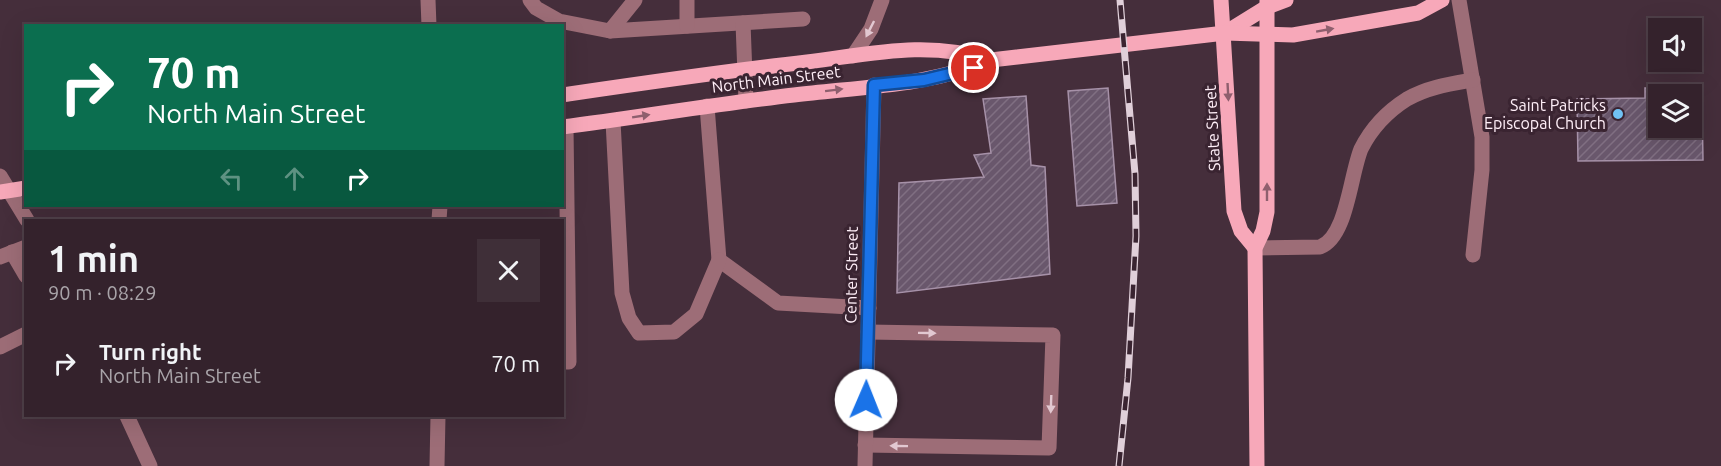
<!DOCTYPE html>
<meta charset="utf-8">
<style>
:root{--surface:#34222c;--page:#3f2f38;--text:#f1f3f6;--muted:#a9a4a9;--line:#4e3f48}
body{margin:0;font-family:Ubuntu,sans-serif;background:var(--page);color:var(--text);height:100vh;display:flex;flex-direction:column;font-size:22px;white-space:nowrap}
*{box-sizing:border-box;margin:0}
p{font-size:20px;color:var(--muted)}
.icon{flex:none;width:33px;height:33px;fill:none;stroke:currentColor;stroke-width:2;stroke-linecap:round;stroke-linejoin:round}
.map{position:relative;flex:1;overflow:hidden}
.sheet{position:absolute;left:24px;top:219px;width:540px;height:198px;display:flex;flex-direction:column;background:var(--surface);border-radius:0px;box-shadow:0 6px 24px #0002,0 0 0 2px var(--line)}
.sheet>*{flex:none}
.top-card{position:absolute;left:24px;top:24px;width:540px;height:183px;border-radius:0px;box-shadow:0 6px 24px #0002,0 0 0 2px var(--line);background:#0b6e4f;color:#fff;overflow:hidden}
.buttons{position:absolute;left:1648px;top:18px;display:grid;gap:12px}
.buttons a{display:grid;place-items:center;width:54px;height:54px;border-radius:0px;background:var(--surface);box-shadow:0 6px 24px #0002,0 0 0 2px var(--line);font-size:30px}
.pin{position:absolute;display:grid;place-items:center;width:51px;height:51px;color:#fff;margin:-26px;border:3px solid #fff;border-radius:50%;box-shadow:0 2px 6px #0007}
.me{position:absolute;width:66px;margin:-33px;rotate:1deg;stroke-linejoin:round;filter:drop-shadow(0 0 4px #0008)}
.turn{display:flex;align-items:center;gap:21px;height:126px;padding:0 24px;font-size:27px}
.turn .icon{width:78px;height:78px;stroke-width:2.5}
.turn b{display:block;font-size:42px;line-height:51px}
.lanes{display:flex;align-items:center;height:57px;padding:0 24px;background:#0003;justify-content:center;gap:30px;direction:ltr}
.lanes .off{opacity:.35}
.round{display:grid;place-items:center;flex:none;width:63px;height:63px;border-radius:0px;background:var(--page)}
.headline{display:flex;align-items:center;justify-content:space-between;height:102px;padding:0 24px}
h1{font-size:36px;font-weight:700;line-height:45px}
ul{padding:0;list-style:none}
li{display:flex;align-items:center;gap:18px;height:84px;padding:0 24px}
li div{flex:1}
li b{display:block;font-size:22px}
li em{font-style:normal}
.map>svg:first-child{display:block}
.building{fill:url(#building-hatch);stroke:#a691a8;stroke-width:1.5}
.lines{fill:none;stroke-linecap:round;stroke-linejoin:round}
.minor{stroke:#9d6d77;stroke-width:15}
.major{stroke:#f7a8b9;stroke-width:15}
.rail-casing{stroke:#e0cfd9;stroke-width:7}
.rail{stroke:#3a2431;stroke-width:4.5;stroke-dasharray:14;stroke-linecap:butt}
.oneway{fill:#e2c8d1}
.oneway2{fill:#8f5f6e}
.route-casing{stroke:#114b97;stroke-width:15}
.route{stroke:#1a73e8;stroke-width:10}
.poi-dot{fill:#70c2f4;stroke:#3a2431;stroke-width:2}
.labels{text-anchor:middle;stroke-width:6;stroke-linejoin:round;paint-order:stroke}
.street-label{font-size:16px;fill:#ffeff8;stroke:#3a2431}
.poi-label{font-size:16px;fill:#ffeff8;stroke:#3a2431;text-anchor:end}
</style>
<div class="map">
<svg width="1721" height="466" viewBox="0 0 1721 466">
<defs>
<pattern id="building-hatch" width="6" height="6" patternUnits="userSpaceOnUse" patternTransform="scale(1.5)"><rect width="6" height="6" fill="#69576c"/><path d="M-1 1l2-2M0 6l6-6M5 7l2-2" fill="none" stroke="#806f82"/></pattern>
</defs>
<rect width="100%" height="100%" fill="#452e3b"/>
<!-- building -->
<g class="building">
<path d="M 1108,88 L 1117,203 L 1077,206 L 1068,91 Z"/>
<path d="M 1645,88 L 1670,88 L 1670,94 L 1659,94 L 1659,128 L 1692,128 L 1692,101 L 1702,101 L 1703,160 L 1578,161 L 1577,99 L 1645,98 Z"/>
<path d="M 1026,96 L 1031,165 L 1045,167 L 1050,274 L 897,293 L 899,183 L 984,177 L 974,155 L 991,153 L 983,99 Z"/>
</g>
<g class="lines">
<!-- minor -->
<g class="minor">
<path d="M 428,0 L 429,26"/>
<path d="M 530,0 L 536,8 L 559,21 L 610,31 L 803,19"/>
<path d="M 1459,0 L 1482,137 L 1482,170 L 1473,255"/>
<path d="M 743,23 L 746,101"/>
<path d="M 687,26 L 687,0"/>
<path d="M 610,31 L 635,0"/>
<path d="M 853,56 L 871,29 L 882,0"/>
<path d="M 707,106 L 719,260 L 778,303 L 869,308"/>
<path d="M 613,121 L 622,293 L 629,318 L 639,333 L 674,332 L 696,314 L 719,260"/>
<path d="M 0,176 L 27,220"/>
<path d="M 439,220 L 440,206"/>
<path d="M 1255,248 L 1320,247 C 1347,237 1350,176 1361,149 C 1371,129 1388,111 1407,99 C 1428,87 1450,84 1473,80"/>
<path d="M 12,252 L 26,276"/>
<path d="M 0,257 L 26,247"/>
<path d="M 0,347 L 26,334"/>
<path d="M 562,362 L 569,362 L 566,127"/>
<path d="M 127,416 L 150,466"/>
<path d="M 865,445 L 1049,448 L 1053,335 L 868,332"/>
<path d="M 437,466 L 438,416"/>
<path d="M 865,466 L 874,85"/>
</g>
<!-- major -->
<g class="major">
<path d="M 1221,0 L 1234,211 L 1241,231 L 1255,248"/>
<path d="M 1225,33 L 1267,7 L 1286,0"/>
<path d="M 562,95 C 644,83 725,71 807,62 C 872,54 926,40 991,60"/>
<path d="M 562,127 C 640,117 716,104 794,95 C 859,87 930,86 991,60 L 1225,33 L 1293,35 L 1418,13 L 1442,0"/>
<path d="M 0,192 L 26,188"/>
<path d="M 1257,466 L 1255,248 L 1263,231 L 1267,212 L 1267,0"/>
</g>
<defs>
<path id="rail" d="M 1119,466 L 1128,378 L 1136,236 L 1135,174 L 1120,0"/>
</defs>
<!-- rail casing -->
<use href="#rail" class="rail-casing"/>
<!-- rail -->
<use href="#rail" class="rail"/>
</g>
<!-- one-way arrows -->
<defs><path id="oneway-solid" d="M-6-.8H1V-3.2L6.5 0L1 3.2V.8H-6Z" transform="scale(1.5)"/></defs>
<g class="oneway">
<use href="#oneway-solid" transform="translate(870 29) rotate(117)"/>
<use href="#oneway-solid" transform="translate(927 333) rotate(1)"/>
<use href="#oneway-solid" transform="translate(1051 404) rotate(92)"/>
<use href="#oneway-solid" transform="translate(899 446) rotate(-179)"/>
</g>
<g class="oneway2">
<use href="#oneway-solid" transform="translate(1325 30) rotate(-10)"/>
<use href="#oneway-solid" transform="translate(834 90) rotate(-7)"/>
<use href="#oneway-solid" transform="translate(1228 92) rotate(87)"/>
<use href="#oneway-solid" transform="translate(641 116) rotate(-9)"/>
<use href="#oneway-solid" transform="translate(1267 192) rotate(-90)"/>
</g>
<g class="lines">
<defs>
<path id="route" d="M 866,400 L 874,85 L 924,80 L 974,68"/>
</defs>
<!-- route casing -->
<use href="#route" class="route-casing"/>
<!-- route -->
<use href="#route" class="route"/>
</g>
<!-- markers -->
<circle class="poi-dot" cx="1618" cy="114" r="6"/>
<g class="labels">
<!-- street labels -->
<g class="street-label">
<text transform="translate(776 79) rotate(-7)" y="6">North Main Street</text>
<text transform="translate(1212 128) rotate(-93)" y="6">State Street</text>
<text transform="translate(851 275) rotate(-89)" y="6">Center Street</text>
</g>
<!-- poi labels -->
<g class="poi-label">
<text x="1606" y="111">Saint Patricks<tspan x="1606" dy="18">Episcopal Church</tspan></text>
</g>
</g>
</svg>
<div class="buttons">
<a><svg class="icon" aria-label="sound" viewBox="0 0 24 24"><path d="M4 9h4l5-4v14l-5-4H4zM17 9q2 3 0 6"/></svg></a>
<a><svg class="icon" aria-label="layers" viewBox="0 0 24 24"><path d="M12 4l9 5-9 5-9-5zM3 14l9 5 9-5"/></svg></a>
</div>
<div class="pin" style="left:974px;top:68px;background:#d93025"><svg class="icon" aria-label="arrive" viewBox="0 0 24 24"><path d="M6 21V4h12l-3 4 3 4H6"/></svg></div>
<svg class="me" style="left:866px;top:400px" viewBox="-20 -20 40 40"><circle r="19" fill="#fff"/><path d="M0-13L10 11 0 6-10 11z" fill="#1a73e8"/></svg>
<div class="top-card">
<div class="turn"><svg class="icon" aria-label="right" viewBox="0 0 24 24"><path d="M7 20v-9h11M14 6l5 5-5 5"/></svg><div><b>70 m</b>North Main Street</div></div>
<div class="lanes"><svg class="icon off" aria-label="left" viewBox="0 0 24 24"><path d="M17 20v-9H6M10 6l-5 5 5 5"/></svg><svg class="icon off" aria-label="ahead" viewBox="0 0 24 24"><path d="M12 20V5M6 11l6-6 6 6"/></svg><svg class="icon" aria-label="right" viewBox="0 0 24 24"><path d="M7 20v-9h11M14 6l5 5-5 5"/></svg></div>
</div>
<section class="sheet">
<div class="headline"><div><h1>1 min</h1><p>90 m · 08:29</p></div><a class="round"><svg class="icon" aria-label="close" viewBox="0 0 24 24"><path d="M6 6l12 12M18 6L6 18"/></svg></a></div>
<ul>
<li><svg class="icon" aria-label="right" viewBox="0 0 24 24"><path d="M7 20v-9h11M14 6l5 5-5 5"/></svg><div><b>Turn right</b><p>North Main Street</p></div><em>70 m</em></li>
</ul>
</section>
</div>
